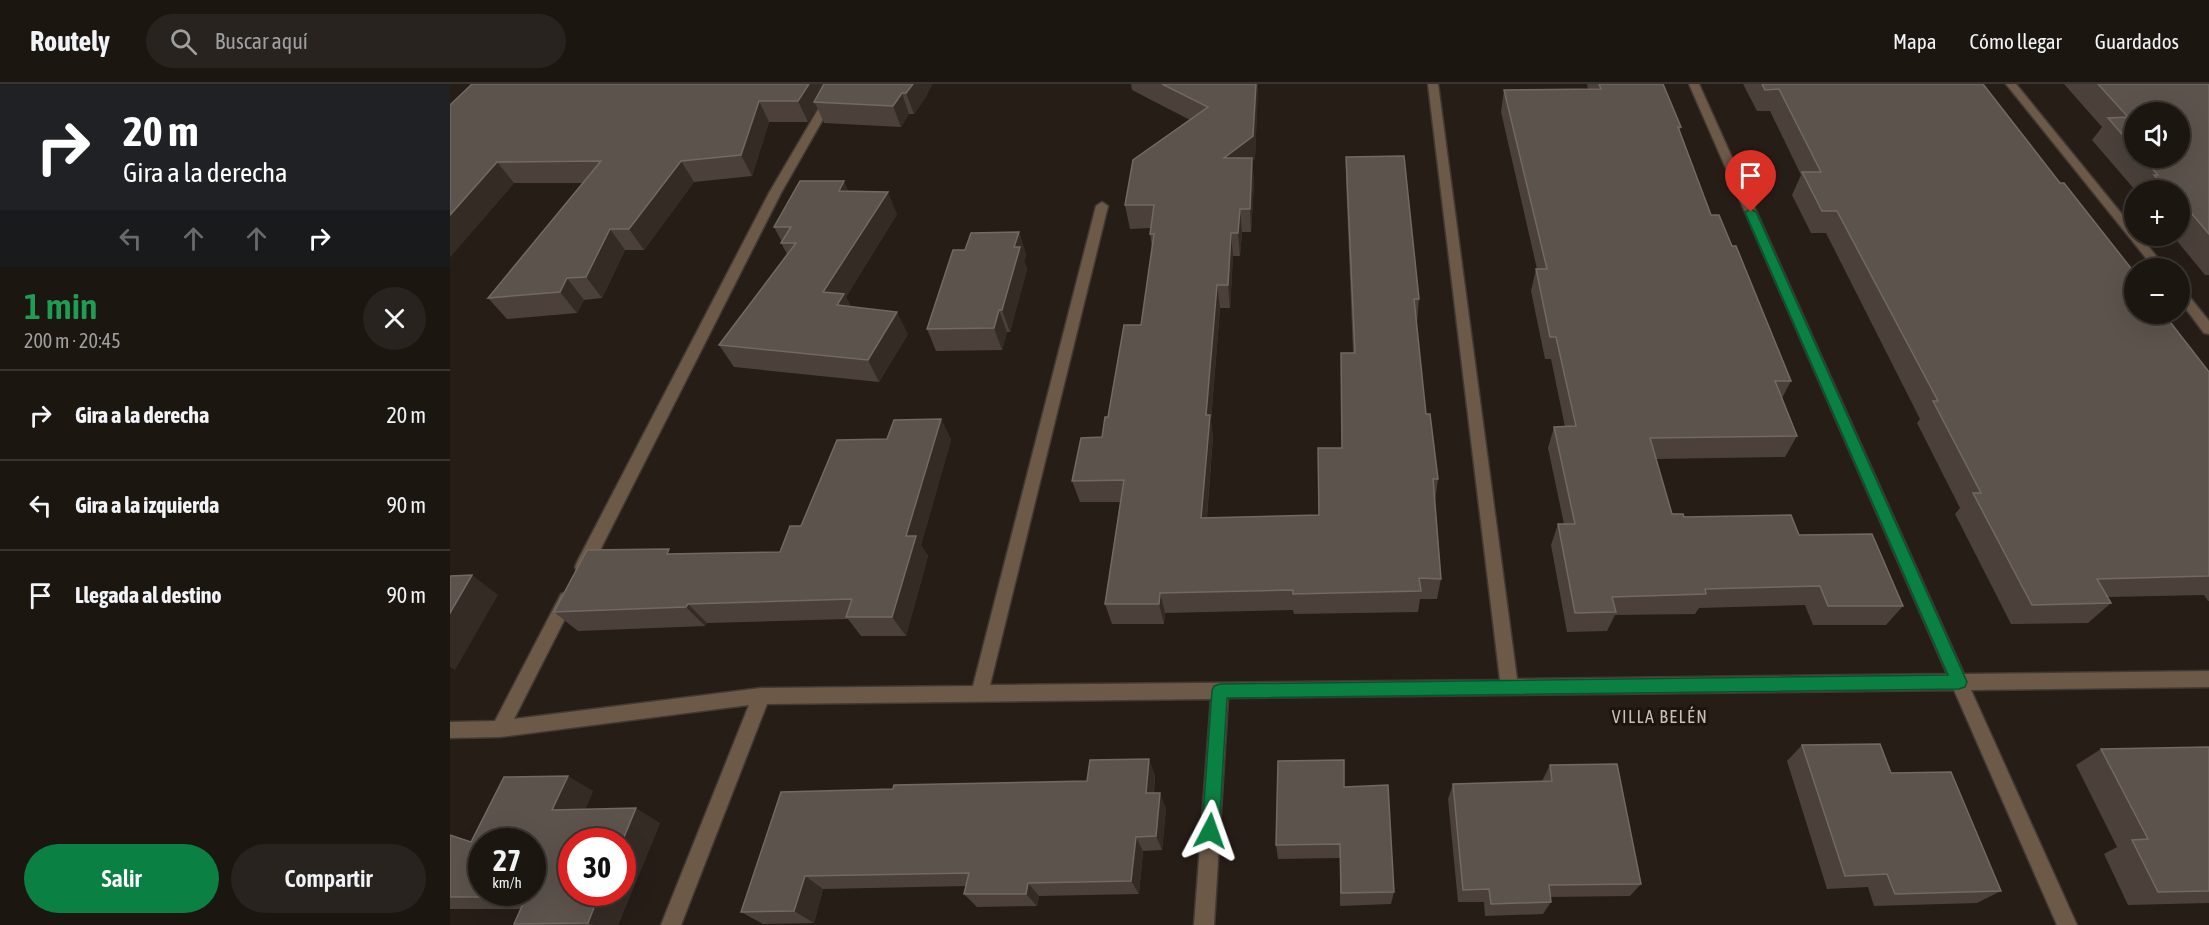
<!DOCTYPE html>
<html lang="es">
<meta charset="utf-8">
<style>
:root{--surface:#1c1611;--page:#29231f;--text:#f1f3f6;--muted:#a09f9f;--line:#3a3531;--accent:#0b8043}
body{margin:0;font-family:"Asap Condensed",sans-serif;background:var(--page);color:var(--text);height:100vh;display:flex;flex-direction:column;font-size:22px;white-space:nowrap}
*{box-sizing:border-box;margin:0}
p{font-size:20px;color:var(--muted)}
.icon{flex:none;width:33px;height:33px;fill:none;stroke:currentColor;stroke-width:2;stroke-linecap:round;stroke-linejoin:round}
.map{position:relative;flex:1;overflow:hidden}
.side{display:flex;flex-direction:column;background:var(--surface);width:450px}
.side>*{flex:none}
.guide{background:#202124;color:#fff;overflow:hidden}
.fabs{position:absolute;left:1674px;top:18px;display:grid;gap:12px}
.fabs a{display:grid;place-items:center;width:66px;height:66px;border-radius:50%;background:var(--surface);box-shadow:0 6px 24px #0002,0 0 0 2px var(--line);font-size:30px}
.speed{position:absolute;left:18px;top:744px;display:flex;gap:12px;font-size:30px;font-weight:700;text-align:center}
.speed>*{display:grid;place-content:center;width:78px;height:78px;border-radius:50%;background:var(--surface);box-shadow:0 6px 24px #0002,0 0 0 2px var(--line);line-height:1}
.speed small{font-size:15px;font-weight:400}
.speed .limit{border:9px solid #d22;background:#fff;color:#111}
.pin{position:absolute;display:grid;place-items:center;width:51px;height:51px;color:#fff;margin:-62px -26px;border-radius:50% 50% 50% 0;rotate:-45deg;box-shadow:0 0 6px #0007}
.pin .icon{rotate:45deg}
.me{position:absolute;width:66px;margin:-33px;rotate:4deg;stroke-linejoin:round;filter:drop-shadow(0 0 4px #0008)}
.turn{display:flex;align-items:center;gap:21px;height:126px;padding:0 24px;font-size:27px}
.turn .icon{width:78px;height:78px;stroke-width:2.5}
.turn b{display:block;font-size:42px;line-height:51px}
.lanes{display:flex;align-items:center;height:57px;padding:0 24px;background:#0003;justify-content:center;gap:30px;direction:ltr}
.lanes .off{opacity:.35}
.round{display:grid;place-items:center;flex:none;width:63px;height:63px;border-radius:32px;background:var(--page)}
.summary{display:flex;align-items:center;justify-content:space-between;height:102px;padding:0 24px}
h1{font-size:36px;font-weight:600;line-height:45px;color:#1e9e55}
.cta{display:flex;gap:12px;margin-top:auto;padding:12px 24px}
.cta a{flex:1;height:69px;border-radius:36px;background:var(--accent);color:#fff;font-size:24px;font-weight:600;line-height:69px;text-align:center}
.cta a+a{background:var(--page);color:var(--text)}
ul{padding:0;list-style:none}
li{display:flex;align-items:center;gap:18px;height:90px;padding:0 24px;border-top:2px solid var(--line)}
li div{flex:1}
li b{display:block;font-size:22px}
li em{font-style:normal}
header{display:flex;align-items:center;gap:36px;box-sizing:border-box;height:84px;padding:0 30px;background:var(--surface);border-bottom:2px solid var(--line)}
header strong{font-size:28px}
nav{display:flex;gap:33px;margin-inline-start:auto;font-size:21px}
.search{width:420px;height:54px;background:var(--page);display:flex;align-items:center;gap:15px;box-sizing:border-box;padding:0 21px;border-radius:33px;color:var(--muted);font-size:22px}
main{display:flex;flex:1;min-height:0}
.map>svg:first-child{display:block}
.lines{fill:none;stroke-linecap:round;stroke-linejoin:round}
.street-casing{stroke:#413933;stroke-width:3}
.street{fill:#6c5948;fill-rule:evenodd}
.wall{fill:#4b413a;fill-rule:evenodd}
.shaded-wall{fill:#352b25}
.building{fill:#5c534c;stroke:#726963;stroke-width:1.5;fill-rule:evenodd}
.route{fill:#0b8043;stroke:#07532c;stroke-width:1.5}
.labels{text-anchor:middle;stroke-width:6;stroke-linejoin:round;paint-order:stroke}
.neighbourhood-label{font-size:18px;letter-spacing:1.5px;fill:#cabeb5;stroke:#1d140e}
</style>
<header>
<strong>Routely</strong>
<div class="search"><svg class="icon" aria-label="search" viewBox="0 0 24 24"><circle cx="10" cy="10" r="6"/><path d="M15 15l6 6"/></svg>Buscar aquí</div>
<nav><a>Mapa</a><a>Cómo llegar</a><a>Guardados</a></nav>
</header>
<main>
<section class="side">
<div class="guide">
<div class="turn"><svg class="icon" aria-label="right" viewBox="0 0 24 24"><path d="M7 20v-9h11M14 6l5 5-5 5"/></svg><div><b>20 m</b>Gira a la derecha</div></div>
<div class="lanes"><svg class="icon off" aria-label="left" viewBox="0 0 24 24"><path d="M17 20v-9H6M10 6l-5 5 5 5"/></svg><svg class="icon off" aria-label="ahead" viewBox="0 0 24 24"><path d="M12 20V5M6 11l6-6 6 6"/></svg><svg class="icon off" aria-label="ahead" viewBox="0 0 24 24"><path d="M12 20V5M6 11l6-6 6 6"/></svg><svg class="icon" aria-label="right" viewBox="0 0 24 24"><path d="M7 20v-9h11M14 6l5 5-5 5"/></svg></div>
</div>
<div class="summary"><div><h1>1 min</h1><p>200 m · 20:45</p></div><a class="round"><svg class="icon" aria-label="close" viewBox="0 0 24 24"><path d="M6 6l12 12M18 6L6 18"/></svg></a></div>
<ul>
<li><svg class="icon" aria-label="right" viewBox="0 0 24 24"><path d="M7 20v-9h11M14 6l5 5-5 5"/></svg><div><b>Gira a la derecha</b></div><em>20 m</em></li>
<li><svg class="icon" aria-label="left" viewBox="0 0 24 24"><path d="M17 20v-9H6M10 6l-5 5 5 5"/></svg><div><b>Gira a la izquierda</b></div><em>90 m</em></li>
<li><svg class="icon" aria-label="arrive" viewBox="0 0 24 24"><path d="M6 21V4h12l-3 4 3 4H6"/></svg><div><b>Llegada al destino</b></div><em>90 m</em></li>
</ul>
<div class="cta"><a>Salir</a><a>Compartir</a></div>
</section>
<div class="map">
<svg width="1759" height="841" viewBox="0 0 1759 841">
<rect width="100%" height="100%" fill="#261d17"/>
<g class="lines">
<defs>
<g id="street">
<path d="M 383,0 L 393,0 L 331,109 L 139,488 L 133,490 L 127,488 L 125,483 L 127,478 L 319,109 Z"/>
<path d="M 978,0 L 988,0 L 1067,595 L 1497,590 L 1239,0 L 1249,0 L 1514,590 L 1759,587 L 1759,603 L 1521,606 L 1627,841 L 1607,841 L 1504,606 L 778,614 L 764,841 L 744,841 L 761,615 L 317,620 L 231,841 L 211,841 L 299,621 L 50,653 L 0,654 L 0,638 L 45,637 L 111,510 L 117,508 L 123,510 L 125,515 L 64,635 L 311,604 L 523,602 L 646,122 L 652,118 L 658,122 L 540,601 L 1050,596 Z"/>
<path d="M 1556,0 L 1566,0 L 1684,145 L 1684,152 L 1690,152 L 1716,184 L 1704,184 Z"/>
<path d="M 1730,205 L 1734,206 L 1759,237 L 1759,250 L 1754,249 L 1730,217 Z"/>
</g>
</defs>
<!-- street casing -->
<use href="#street" class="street-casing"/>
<!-- street -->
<use href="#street" class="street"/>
</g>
<!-- wall -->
<g class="wall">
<path d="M 22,0 L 482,0 L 475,14 L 464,30 L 459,30 L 451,43 L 374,39 L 367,23 L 358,38 L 319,38 L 302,92 L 244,98 L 194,166 L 175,166 L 152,214 L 134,216 L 127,229 L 57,235 L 38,214 L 133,99 L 64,99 L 0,173 Z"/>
<path d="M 681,0 L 808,0 L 805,75 L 802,77 L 804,97 L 801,148 L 792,148 L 790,172 L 783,172 L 780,224 L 770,224 L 761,337 L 763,353 L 757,434 L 869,431 L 892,364 L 891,269 L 903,269 L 896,96 L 896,73 L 969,215 L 967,238 L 966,238 L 976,330 L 988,395 L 985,417 L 991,495 L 987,515 L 970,515 L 968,528 L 844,530 L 843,526 L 715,529 L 714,540 L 662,540 L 655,520 L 670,418 L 630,418 L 622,397 L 652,353 L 658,333 L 691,241 L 702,164 L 700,150 L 700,144 L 680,145 L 675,121 L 740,36 L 682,6 Z"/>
<path d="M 1137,0 L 1213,0 L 1231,43 L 1229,48 L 1261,131 L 1282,162 L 1341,297 L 1332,314 L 1347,352 L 1335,373 L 1206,375 L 1222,430 L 1234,433 L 1349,451 L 1453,522 L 1436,541 L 1363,541 L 1355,521 L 1249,524 L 1245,530 L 1165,531 L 1157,547 L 1117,548 L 1101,461 L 1108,440 L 1114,440 L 1098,364 L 1104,343 L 1115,343 L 1101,275 L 1095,275 L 1081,207 L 1086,185 L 1087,185 L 1051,28 L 1054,6 L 1138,5 Z"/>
<path d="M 1293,0 L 1533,0 L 1684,230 L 1759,288 L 1759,517 L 1758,517 L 1754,511 L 1658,513 L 1661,519 L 1638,539 L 1561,540 L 1505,430 L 1510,424 L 1467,339 L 1470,335 L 1376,149 L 1361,149 L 1342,111 L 1351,91 L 1320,27 L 1307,27 Z"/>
<path d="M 1614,0 L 1759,0 L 1759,191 L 1755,191 L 1723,152 L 1719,152 L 1730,152 L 1730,106 L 1685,106 L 1642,56 L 1652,43 ZM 1684,28 L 1730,74 L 1684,74 Z"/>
<path d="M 399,107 L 447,130 L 396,213 L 401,223 L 458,250 L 429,298 L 284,283 L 269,261 L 337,170 L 331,159 L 332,158 L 324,143 Z"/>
<path d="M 569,148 L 576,171 L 574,177 L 577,185 L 560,248 L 557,248 L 552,266 L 486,267 L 477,245 L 515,166 Z"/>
<path d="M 491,335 L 501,356 L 471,461 L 478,472 L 456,552 L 411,552 L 398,535 L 257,539 L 255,542 L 128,547 L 104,528 L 330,468 L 351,442 L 437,355 Z"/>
<path d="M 1352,661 L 1441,689 L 1551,807 L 1527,819 L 1424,822 L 1418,803 L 1377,805 L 1337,677 Z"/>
<path d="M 1759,663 L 1759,819 L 1678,821 L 1654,770 L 1667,763 L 1626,681 L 1651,665 Z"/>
<path d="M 1100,681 L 1191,800 L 1180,812 L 1100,813 L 1101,818 L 1093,830 L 1035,832 L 1034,818 L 1008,818 L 998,715 L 1003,700 L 1092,697 Z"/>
<path d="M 705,691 L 704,709 L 716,724 L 712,766 L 693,767 L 689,810 L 589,812 L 587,822 L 527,823 L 514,810 L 516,802 L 373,805 L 364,839 L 313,840 L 291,828 L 443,705 L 637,697 Z"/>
<path d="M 894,703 L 944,808 L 941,820 L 890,822 L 890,774 L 828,775 L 826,761 Z"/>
<path d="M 143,707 L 135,725 L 210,739 L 168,841 L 66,841 L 64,840 L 71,825 L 0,825 L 0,751 L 21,758 Z"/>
</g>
<!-- shaded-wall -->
<g class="shaded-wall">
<path d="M 359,0 L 380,0 L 364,18 L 367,23 L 358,38 L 348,17 Z"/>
<path d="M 463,0 L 482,0 L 475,14 L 464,30 L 456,9 Z"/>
<path d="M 806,0 L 808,0 L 808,4 L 805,75 L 802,77 L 804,97 L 801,148 L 800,125 L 774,74 Z"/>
<path d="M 452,9 L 459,30 L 451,43 L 443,22 Z"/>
<path d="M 309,17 L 319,38 L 302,92 L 291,71 Z"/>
<path d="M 231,77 L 244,98 L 194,166 L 179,145 Z"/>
<path d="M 47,78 L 64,99 L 0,173 L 0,131 Z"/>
<path d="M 394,97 L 404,119 L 389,107 Z"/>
<path d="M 438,108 L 447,130 L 396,213 L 406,232 L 398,243 L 373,208 Z"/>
<path d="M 790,125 L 792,148 L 790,172 L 788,149 Z"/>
<path d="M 160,145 L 175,166 L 152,214 L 136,193 Z"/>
<path d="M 569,148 L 576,171 L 574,177 L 577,185 L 560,248 L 552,226 L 564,163 Z"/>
<path d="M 781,149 L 783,172 L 780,224 L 778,201 Z"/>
<path d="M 117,194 L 134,216 L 127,229 L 110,208 Z"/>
<path d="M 767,201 L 770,224 L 761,337 L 763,353 L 755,455 L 751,434 L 756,331 Z"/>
<path d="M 549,226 L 557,248 L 552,266 L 544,244 Z"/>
<path d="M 447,228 L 458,250 L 429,298 L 418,276 Z"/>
<path d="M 491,335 L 501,356 L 471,461 L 478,472 L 456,552 L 442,533 L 456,452 Z"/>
<path d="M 22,491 L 48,511 L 5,586 L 0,583 L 0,529 Z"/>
<path d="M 710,509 L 715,529 L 714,540 L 709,520 Z"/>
<path d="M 238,520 L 257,539 L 255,542 L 236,523 Z"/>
<path d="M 699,675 L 705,691 L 702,724 L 696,709 Z"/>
<path d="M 118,692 L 143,707 L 128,740 L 102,726 Z"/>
<path d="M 710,709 L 716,724 L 712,766 L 706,752 Z"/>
<path d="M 186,724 L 210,739 L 168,841 L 143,841 L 138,839 L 150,808 L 172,808 L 172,758 Z"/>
<path d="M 686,753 L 693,767 L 689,810 L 681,797 Z"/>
<path d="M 355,792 L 373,805 L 364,839 L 344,827 Z"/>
<path d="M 578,799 L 589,812 L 587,822 L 576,810 Z"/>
</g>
<!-- building -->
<g class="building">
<path d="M 22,0 L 359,0 L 348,17 L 309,17 L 291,71 L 231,77 L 179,145 L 160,145 L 136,193 L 117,194 L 110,208 L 38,214 L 151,77 L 47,78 L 0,131 L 0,21 Z"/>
<path d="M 374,0 L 463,0 L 456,9 L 452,9 L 443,22 L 364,18 Z"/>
<path d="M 712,0 L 806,0 L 803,52 L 774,74 L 802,74 L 800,125 L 790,125 L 788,149 L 781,149 L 778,201 L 767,201 L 756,331 L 760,331 L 751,434 L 869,431 L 868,364 L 892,364 L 891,269 L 905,269 L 896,73 L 954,72 L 969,215 L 964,215 L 976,330 L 980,330 L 988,395 L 983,395 L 991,495 L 969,494 L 971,507 L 843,510 L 843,506 L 710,509 L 709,520 L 655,520 L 674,396 L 622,397 L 631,354 L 652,353 L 655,333 L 658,333 L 674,241 L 691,241 L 704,150 L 700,150 L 704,121 L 675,121 L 683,76 L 758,23 Z"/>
<path d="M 1149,0 L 1213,0 L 1231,43 L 1228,43 L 1261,131 L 1269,131 L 1282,162 L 1286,162 L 1341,297 L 1325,297 L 1347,352 L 1200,354 L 1222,430 L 1233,430 L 1234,433 L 1341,431 L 1349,451 L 1422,450 L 1453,522 L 1378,522 L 1370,502 L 1255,505 L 1256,510 L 1162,513 L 1166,528 L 1125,529 L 1108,440 L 1125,440 L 1104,343 L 1126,342 L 1106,253 L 1100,253 L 1086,185 L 1097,185 L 1054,6 L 1151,5 Z"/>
<path d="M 1312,0 L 1533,0 L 1610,99 L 1614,99 L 1684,188 L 1684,230 L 1714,230 L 1759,288 L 1759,492 L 1647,495 L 1661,519 L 1582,521 L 1523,409 L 1531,409 L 1483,317 L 1488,317 L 1387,127 L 1372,127 L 1352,88 L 1371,88 L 1329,5 L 1315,6 Z"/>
<path d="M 1648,0 L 1759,0 L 1759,150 L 1742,130 L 1738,130 L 1730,120 L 1730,106 L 1717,106 L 1704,91 L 1708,91 L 1693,74 L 1730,74 L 1730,28 L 1684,28 L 1684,64 L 1658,34 L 1678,33 Z"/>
<path d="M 350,97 L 394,97 L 389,107 L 438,108 L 373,208 L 394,210 L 387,221 L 447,228 L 418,276 L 269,261 L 346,159 L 331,159 L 341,143 L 324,143 Z"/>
<path d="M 569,148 L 564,163 L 570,163 L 552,226 L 549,226 L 544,244 L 477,245 L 503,166 L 515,166 L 521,149 Z"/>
<path d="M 491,335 L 456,452 L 466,452 L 442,533 L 396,533 L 402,515 L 238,520 L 236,523 L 104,528 L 137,466 L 219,465 L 217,470 L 330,468 L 340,442 L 351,442 L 387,356 L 437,355 L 444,336 Z"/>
<path d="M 22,491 L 0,529 L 0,492 Z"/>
<path d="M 1430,660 L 1441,689 L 1501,688 L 1551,807 L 1445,810 L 1437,790 L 1395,792 L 1352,661 Z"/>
<path d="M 1759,663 L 1759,807 L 1708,808 L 1682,756 L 1698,755 L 1651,665 Z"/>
<path d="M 699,675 L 696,709 L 710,709 L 706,752 L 686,753 L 681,797 L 578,799 L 576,810 L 514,810 L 519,789 L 355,792 L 344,827 L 291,828 L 331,708 L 443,705 L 444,701 L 637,697 L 640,676 Z"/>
<path d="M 894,676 L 894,703 L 938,701 L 944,808 L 891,809 L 890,760 L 826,761 L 828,677 Z"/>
<path d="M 1167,680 L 1191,800 L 1099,801 L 1101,818 L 1041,820 L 1039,805 L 1013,806 L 1003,700 L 1102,697 L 1100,681 Z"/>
<path d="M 118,692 L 102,726 L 186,724 L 172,758 L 122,758 L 122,808 L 150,808 L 138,839 L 64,840 L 76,813 L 0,813 L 0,751 L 21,758 L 54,693 ZM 32,758 L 82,758 L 82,808 L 32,808 Z"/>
</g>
<!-- route -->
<path class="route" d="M 1301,125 L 1306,128 L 1517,598 L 1515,603 L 1509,605 L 777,614 L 769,747 L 767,753 L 760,756 L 754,753 L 752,747 L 762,607 L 764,602 L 770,600 L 1498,591 L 1295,128 Z"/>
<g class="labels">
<!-- neighbourhood labels -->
<g class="neighbourhood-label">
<text x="1210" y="639">VILLA BELÉN</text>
</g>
</g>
</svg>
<div class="fabs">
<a><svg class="icon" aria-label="sound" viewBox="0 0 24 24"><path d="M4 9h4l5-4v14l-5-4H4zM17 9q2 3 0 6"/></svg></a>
<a>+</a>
<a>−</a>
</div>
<div class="speed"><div>27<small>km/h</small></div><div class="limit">30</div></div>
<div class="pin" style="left:1301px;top:128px;background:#d93025"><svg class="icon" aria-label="arrive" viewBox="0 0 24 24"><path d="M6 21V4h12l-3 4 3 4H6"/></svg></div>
<svg class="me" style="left:760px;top:747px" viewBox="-20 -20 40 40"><path d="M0-17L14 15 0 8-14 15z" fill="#0b8043" stroke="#fff" stroke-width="4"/></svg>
</div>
</main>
